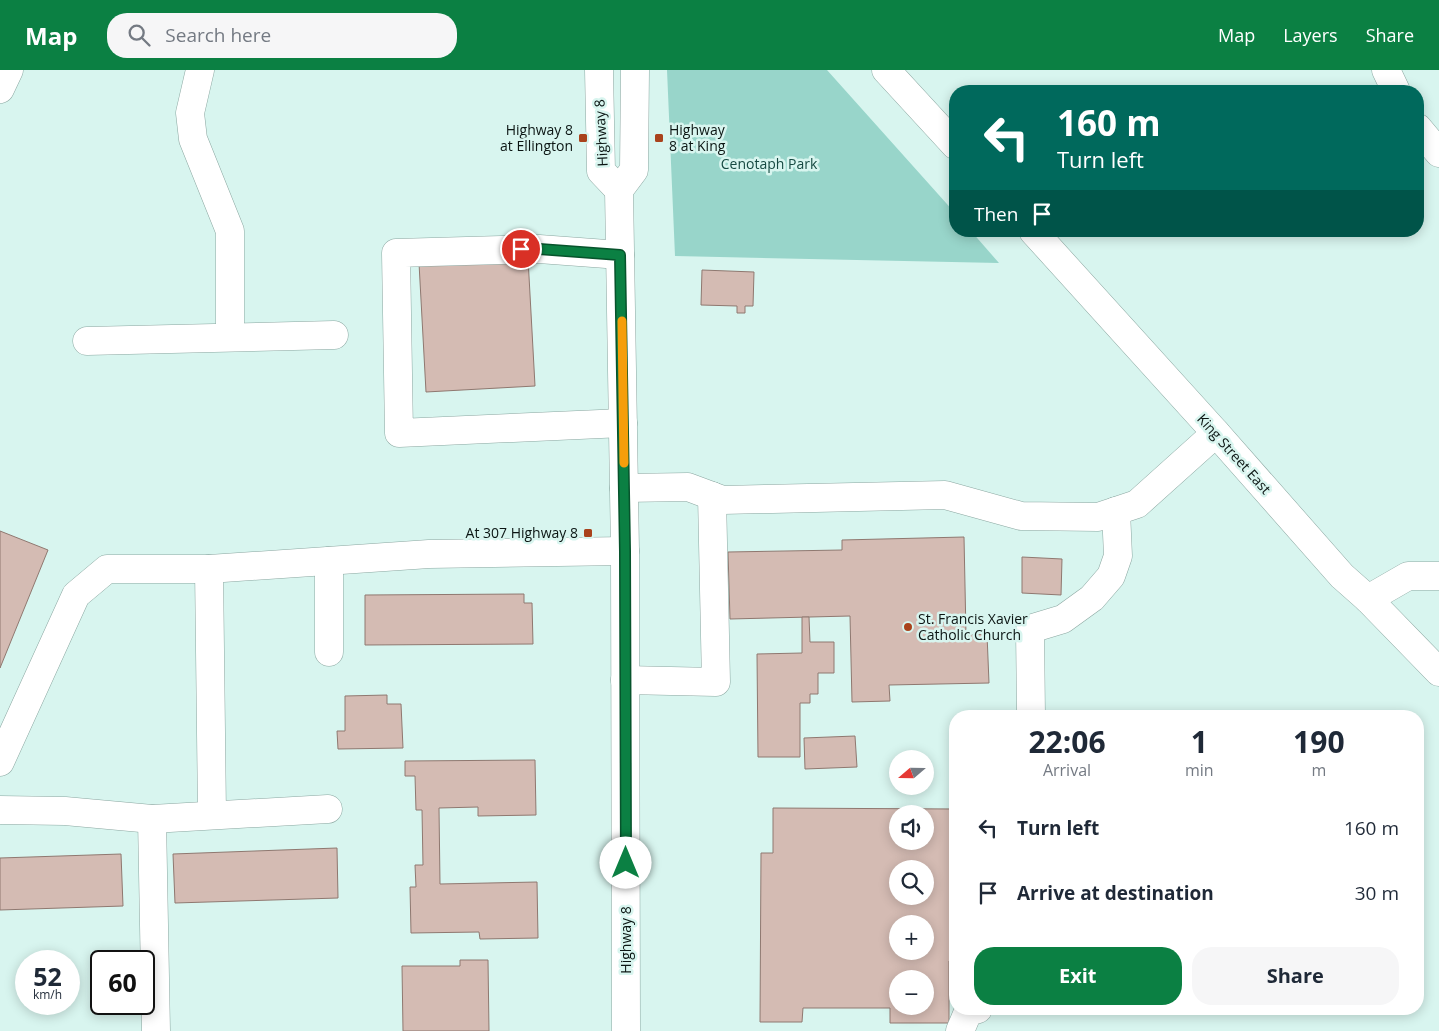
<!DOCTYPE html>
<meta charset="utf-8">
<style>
:root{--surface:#fff;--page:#f6f6f7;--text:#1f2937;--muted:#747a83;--accent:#0b8043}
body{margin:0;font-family:"Open Sans",sans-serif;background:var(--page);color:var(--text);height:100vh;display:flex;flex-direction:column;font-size:19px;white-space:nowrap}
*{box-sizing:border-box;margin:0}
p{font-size:16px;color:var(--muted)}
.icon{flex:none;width:28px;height:28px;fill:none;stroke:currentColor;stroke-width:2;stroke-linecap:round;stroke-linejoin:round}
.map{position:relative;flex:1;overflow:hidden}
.panel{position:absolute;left:949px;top:640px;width:475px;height:305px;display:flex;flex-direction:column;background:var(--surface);border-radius:20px;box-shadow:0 2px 12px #0003}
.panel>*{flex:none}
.banner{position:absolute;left:949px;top:15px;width:475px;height:152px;border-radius:20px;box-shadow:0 2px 12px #0003;background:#00695c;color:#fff;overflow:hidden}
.needle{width:32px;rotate:250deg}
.tools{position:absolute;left:889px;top:680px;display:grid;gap:10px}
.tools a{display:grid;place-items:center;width:45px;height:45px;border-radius:50%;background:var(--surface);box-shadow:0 2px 12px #0003;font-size:25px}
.speed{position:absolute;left:15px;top:880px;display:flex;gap:10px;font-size:25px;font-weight:700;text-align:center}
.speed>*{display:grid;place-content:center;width:65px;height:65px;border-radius:50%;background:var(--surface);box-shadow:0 2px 12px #0003;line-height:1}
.speed small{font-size:12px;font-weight:400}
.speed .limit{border:2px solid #111;border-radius:8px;background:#fff;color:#111}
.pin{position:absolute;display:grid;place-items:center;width:42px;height:42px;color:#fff;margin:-21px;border:2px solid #fff;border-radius:50%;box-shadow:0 1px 5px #0007}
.me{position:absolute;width:55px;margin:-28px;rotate:0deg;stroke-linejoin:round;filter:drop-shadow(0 0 4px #0008)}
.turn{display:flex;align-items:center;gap:18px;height:105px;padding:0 25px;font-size:22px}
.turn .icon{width:65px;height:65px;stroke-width:2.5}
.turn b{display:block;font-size:35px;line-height:42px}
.then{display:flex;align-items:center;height:48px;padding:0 25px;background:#0003;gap:10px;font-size:19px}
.eta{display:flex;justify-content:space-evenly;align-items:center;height:85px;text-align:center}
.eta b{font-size:30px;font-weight:700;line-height:35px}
.action{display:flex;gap:10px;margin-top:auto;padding:10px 25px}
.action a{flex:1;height:58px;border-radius:20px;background:var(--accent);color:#fff;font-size:20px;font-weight:700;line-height:58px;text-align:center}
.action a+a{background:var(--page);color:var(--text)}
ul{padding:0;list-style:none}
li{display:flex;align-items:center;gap:15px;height:65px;padding:0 25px}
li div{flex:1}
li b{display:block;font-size:19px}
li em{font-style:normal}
header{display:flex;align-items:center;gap:30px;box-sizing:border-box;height:70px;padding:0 25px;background:var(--accent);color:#fff}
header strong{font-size:24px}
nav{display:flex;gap:28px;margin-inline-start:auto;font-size:18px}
.search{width:350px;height:45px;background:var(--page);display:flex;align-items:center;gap:12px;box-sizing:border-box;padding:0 18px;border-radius:20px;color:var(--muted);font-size:19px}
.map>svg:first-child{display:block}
.green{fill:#98d5ca}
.building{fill:#d4bbb3;stroke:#8f7870;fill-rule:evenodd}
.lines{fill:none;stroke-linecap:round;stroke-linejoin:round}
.minor-casing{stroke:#8ba7a1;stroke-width:29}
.major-casing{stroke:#8ba7a1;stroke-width:29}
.minor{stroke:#fff;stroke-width:28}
.major{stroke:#fff;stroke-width:28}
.route-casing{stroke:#07532c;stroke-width:12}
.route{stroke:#0b8043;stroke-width:9}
.slow{stroke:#f59e0b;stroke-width:9}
.poi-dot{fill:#a9421c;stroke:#d8f5ef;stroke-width:2}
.labels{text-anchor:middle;stroke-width:5;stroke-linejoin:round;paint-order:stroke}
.poi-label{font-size:14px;fill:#0b1513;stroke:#d8f5ef;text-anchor:end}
.street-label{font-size:14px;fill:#0b1513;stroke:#d8f5ef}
.park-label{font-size:14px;fill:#164a42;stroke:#d8f5ef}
</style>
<header>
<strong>Map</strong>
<div class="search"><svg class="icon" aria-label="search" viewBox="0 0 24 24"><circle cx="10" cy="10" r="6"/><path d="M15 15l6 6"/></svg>Search here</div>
<nav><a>Map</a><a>Layers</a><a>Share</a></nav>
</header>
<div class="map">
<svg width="1439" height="961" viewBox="0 0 1439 961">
<rect width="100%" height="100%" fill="#d8f5ef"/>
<!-- green -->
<path class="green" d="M 667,0 L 827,0 L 955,143 L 955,161 L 971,161 L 999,193 L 675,186 Z"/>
<!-- building -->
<g class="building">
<path d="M 528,188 L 535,316 L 426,322 L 419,193 Z"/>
<path d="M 702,200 L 754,202 L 753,236 L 745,236 L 745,243 L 737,243 L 737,236 L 701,235 Z"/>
<path d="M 0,461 L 48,480 L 0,598 Z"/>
<path d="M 964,467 L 966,565 L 987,564 L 989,613 L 889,615 L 890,631 L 852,632 L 850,546 L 730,549 L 728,482 L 842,480 L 842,470 Z"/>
<path d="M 1022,487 L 1062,489 L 1061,525 L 1022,523 Z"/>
<path d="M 524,524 L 524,533 L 532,533 L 533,574 L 365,575 L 365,525 Z"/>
<path d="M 802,547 L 809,547 L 810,572 L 834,572 L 834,603 L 818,603 L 818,624 L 810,624 L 810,633 L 800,633 L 800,687 L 758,687 L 757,584 L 802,583 Z"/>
<path d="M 387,625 L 387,634 L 401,634 L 403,678 L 338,679 L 337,661 L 345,661 L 345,626 Z"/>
<path d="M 855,666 L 857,697 L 805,699 L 804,668 Z"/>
<path d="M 535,690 L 536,745 L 478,746 L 478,737 L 439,738 L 440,814 L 537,812 L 538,868 L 480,869 L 479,862 L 411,863 L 410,817 L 416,817 L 415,795 L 423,795 L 422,740 L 416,740 L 415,706 L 405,706 L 405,691 Z"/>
<path d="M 773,738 L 955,739 L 955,891 L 949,891 L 949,953 L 890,953 L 890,938 L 803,938 L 802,952 L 760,952 L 761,783 L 773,783 ZM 898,744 L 925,744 L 925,771 L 898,771 ZM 898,799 L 925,799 L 925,826 L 898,826 ZM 898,854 L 925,854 L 925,881 L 898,881 ZM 898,909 L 925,909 L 925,936 L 898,936 Z"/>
<path d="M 337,778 L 338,828 L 175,833 L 173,784 Z"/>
<path d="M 121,784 L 123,836 L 0,840 L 0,788 Z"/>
<path d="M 460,890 L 488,890 L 489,961 L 403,961 L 402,896 L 460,896 Z"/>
</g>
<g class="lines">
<defs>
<g id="minor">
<path d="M 200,0 L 190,43 L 193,69 L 230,161 L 230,267"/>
<path d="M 1386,0 L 1396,21"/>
<path d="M 0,19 L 9,0"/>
<path d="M 1418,58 L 1439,83"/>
<path d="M 620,185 L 539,179 L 396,183 L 399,363 L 623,353"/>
<path d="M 87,271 L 334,265"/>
<path d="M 624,418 L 688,417 L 723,430 L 945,425 L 1021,446 L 1098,447 L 1137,434 L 1216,363"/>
<path d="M 329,491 L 329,582"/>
<path d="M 209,499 L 212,744"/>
<path d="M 1368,529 L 1408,506 L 1439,506"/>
<path d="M 625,610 L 716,612 L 712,426"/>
<path d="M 1031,646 L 1030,559 L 1063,549 L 1092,528 L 1111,506 L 1118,486 L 1116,441"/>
<path d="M 0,692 L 76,525 L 107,499 L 209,499 L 429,484 L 625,481"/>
<path d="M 0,740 L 65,741 L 152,749 L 328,739"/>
<path d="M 152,749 L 156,961"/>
<path d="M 960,961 L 968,942 L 978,939"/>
</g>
<g id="major">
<path d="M 599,0 L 601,101 L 619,120"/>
<path d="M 886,0 L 955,75"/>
<path d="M 1033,161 L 1216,363 L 1342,506 L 1368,529 L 1439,602"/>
<path d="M 626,961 L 625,481 L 619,120 L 634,100 L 635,0"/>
</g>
</defs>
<!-- minor casing -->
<use href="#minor" class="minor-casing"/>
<!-- major casing -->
<use href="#major" class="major-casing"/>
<!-- minor -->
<use href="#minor" class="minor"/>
<!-- major -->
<use href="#major" class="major"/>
</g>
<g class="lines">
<defs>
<path id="route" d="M 521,179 L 539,179 L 620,185 L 625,481 L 626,793"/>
</defs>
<!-- route casing -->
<use href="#route" class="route-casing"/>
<!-- route -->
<use href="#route" class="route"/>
<!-- slow -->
<path class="slow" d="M 622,251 L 624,393"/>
</g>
<!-- markers -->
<g class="poi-dot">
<rect x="578" y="63" width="10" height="10" rx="2.5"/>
<rect x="654" y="63" width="10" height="10" rx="2.5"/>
<rect x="583" y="458" width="10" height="10" rx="2.5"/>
<circle cx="908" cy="557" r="5"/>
</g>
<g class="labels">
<!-- poi labels -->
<g class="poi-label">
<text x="573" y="65">Highway 8<tspan x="573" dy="16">at Ellington</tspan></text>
<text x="669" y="65" text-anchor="start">Highway<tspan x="669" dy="16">8 at King</tspan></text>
<text x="578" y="468">At 307 Highway 8</text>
<text x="918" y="554" text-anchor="start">St. Francis Xavier<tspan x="918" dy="16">Catholic Church</tspan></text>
</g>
<!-- street labels -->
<g class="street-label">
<text transform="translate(601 63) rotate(-93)" y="5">Highway 8</text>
<text transform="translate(1234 384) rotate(48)" y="5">King Street East</text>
<text transform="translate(626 870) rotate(-90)" y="5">Highway 8</text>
</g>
<!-- park labels -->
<g class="park-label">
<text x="769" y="99">Cenotaph Park</text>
</g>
</g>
</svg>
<div class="tools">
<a><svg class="needle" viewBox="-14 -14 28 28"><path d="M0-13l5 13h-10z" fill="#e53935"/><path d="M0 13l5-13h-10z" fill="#747a83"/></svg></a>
<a><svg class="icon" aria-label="sound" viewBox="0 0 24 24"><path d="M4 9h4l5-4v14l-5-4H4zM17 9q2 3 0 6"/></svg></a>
<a><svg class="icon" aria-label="search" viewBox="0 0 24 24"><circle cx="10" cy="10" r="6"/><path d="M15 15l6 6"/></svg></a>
<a>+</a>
<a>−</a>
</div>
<div class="speed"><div>52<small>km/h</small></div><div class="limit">60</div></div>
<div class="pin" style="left:521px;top:179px;background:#d93025"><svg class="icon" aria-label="arrive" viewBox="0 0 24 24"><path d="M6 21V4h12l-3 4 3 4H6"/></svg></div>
<svg class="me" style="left:626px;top:793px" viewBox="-20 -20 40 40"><circle r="19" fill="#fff"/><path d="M0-13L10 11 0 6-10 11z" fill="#0b8043"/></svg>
<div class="banner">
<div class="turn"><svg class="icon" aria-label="left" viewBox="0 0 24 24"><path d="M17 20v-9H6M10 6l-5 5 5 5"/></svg><div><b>160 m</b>Turn left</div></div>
<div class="then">Then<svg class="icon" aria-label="arrive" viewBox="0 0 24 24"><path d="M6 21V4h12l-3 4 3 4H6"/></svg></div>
</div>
<section class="panel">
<div class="eta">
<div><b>22:06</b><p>Arrival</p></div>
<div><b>1</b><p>min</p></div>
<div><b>190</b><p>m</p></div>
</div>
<ul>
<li><svg class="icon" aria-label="left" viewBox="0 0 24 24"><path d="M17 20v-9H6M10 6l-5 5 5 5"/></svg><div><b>Turn left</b></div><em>160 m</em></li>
<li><svg class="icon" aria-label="arrive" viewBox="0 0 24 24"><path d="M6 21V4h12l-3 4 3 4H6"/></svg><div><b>Arrive at destination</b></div><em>30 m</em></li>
</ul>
<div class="action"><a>Exit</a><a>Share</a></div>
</section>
</div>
